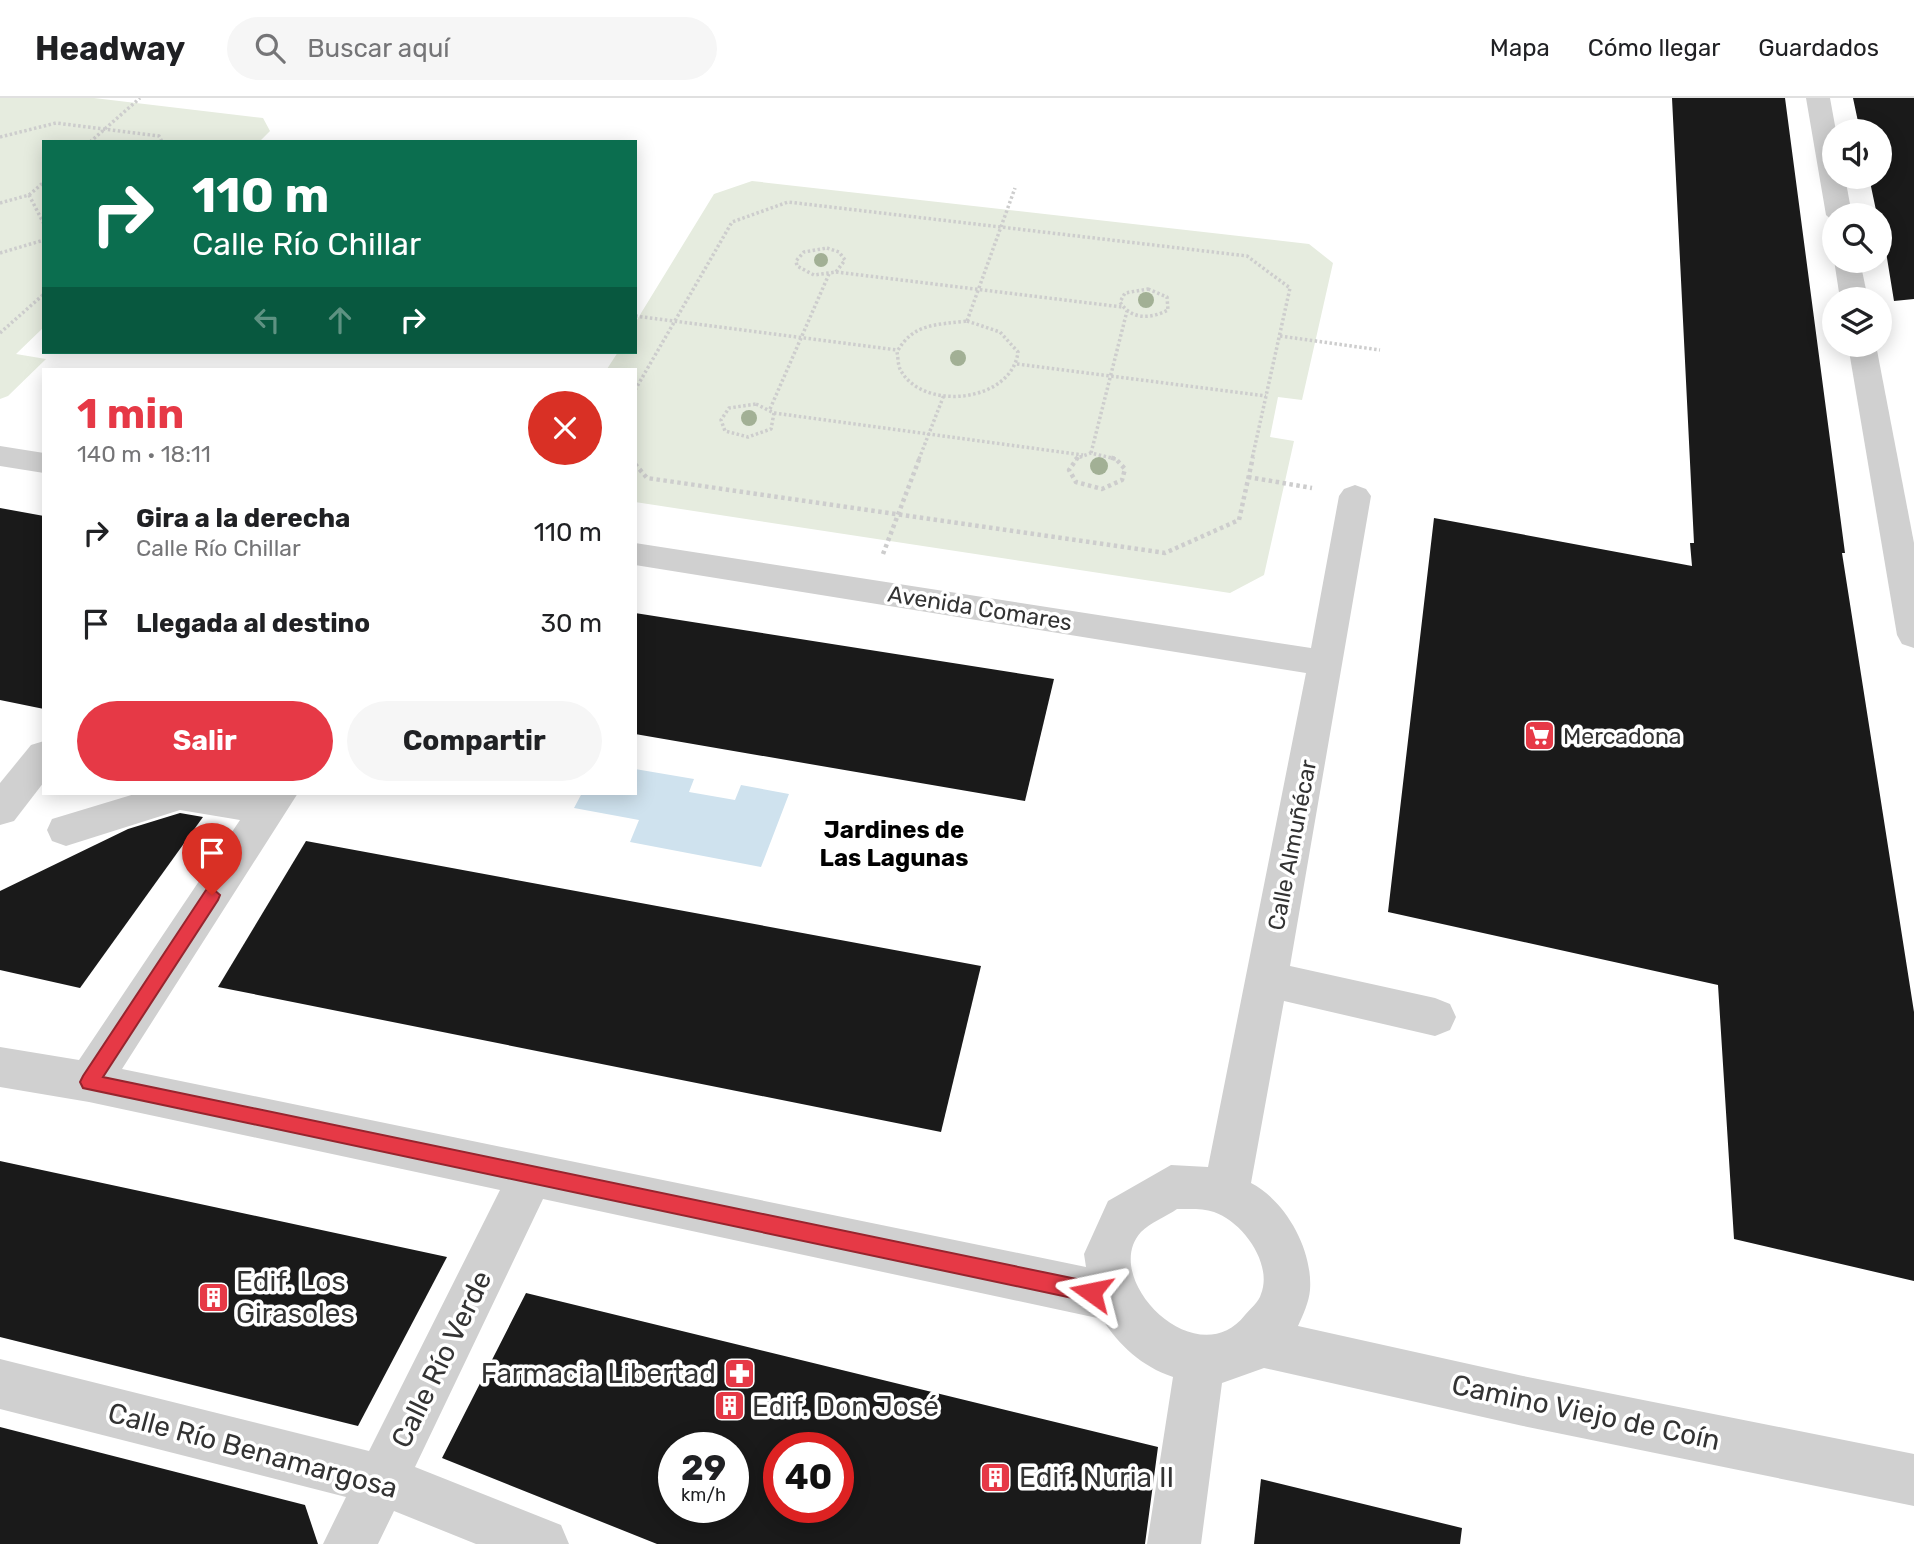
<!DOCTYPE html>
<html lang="es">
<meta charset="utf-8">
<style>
:root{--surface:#fff;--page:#f6f6f6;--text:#202124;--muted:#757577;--line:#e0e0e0;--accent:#e63946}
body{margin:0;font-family:Rubik,sans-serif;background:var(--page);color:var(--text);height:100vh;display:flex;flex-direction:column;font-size:26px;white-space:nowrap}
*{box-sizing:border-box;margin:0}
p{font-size:23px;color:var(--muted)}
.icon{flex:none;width:38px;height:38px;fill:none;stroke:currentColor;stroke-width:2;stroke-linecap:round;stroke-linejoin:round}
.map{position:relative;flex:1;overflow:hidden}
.sheet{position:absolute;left:42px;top:270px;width:595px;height:427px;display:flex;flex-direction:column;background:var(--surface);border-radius:0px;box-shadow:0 4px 18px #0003}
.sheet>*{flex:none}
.hud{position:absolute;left:42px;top:42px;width:595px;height:214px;border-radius:0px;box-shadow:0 4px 18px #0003;background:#0b6e4f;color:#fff;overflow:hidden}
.tools{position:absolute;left:1822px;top:21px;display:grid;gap:14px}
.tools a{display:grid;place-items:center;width:70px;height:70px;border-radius:50%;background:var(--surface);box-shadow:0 4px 18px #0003;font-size:35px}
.speed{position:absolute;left:658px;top:1334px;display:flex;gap:14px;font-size:35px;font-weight:700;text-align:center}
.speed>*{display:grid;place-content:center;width:91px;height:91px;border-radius:50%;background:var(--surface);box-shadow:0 4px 18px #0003;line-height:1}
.speed small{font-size:18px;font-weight:400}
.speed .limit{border:10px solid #d22;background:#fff;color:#111}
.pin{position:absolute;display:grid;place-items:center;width:60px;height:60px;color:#fff;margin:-72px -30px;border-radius:50% 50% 50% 0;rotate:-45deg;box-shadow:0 0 7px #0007}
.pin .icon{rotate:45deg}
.me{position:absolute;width:77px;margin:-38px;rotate:282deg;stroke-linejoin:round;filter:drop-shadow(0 0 5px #0008)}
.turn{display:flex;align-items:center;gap:24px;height:147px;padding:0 35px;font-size:32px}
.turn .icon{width:91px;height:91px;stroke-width:2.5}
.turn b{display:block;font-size:49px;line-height:60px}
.lanes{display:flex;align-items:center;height:66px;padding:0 35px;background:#0003;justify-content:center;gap:35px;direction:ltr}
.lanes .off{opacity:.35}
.round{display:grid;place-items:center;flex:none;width:74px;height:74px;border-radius:37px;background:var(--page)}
.overview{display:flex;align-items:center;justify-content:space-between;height:119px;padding:0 35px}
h1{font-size:42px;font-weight:700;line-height:52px;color:var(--accent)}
.button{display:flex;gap:14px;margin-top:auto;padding:14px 35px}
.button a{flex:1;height:80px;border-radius:42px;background:var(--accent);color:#fff;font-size:28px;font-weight:700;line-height:80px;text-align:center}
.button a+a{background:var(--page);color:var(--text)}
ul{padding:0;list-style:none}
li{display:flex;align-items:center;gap:21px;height:91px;padding:0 35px}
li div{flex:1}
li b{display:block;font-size:26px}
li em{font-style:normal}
header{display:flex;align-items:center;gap:42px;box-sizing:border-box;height:98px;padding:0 35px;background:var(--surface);border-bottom:2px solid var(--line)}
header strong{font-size:33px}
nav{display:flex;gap:38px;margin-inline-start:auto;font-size:24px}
.search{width:490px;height:63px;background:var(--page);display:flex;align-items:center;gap:18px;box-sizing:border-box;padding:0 24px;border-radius:38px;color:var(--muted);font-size:26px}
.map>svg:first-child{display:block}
.green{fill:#e6ecdf}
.water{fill:#cfe2ee}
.building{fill:#1a1a1a;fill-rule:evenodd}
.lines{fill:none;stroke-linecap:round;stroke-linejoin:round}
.path-far1{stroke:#cdcdcd;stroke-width:3.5;stroke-dasharray:2.5 2.5;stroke-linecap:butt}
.path{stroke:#cdcdcd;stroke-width:4.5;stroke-dasharray:3.5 3.5;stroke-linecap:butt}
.minor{fill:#d0d0d0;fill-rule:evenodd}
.tree{fill:#a2b095}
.route{fill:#e63946;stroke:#96252e;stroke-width:2}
.labels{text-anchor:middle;stroke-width:7;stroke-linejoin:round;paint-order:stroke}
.street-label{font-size:23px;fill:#333;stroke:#fff}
.poi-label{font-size:23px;fill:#333;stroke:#fff;text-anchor:start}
.neighbourhood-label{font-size:24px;font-weight:bold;fill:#000;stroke:#fff}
.near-poi-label{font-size:28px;fill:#333;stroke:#fff;text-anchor:start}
.near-street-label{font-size:28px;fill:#333;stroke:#fff}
</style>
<header>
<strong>Headway</strong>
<div class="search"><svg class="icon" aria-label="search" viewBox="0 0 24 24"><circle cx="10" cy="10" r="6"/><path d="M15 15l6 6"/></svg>Buscar aquí</div>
<nav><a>Mapa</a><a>Cómo llegar</a><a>Guardados</a></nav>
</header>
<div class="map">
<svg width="1914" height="1446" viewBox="0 0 1914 1446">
<rect width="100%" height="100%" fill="#fff"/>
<!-- green -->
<g class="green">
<path d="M 0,0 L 94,0 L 263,20 L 270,33 L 259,44 L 44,44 L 44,229 L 16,256 L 46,261 L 8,298 L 0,301 Z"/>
<path d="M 752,83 L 1309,146 L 1333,165 L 1302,302 L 1278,299 L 1270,339 L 1294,343 L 1264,477 L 1230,495 L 635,404 L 635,271 L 607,271 L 618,254 L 635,254 L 635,225 L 714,96 Z"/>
</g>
<!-- water -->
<path class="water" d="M 635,671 L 694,681 L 689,694 L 735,702 L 741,687 L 789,696 L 761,769 L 630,744 L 639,722 L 574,710 L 582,695 L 635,695 Z"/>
<!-- building -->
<g class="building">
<path d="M 1672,0 L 1785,0 L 1845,455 L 1842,455 L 1914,914 L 1914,1183 L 1734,1141 L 1718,887 L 1388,814 L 1434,420 L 1692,468 L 1690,445 L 1694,445 Z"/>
<path d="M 1853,0 L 1914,0 L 1914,201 L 1894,203 L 1880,117 L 1877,117 L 1869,79 L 1880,79 L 1880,33 L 1860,33 Z"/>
<path d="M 0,410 L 44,418 L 44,611 L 0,602 Z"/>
<path d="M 635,515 L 1054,581 L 1025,703 L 635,636 Z"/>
<path d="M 180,715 L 203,719 L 80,890 L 0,872 L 0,793 L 128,731 Z"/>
<path d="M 306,743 L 981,868 L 941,1034 L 218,889 Z"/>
<path d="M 0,1063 L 447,1159 L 358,1328 L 0,1239 Z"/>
<path d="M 526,1195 L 1158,1349 L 1145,1446 L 657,1446 L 442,1360 ZM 674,1349 L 733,1349 L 733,1409 L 674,1409 ZM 779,1349 L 838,1349 L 838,1409 L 779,1409 Z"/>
<path d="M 0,1329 L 305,1407 L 318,1446 L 0,1446 Z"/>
<path d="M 1261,1381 L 1462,1430 L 1460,1446 L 1254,1446 Z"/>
</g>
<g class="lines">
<!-- path-far1 -->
<g class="path-far1">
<path d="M 0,39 L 56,25 L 159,38 L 162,44"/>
<path d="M 90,44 L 140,0"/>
<path d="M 29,97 L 44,84"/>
<path d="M 0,105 L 29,97 L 44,126"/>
<path d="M 827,150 L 839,154 L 845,162 L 836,174 L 814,177 L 797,168 L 796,163 L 804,154 Z"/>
<path d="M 0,155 L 44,142"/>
<path d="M 836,174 L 1122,209"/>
<path d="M 1148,191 L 1167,199 L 1168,212 C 1151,221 1131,222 1120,204 L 1125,195 Z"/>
<path d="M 635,218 L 897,252"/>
<path d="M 967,223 L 1000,234 L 1018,254 C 1012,305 921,314 900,271 C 898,267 898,259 897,254 C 913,225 936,227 967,223 Z"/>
<path d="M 967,223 L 1015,90"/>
<path d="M 0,235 L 44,196"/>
<path d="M 1280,238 L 1380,252"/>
<path d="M 1017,266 L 1266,298"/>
<path d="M 635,292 L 732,124 L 788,104 L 1247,158 L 1290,190 L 1252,361"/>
<path d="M 756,306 L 774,315 L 771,331 L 748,339 L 725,333 L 721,322 L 729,310 Z"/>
<path d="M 770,311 L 829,176"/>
<path d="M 774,315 L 1083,357"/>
<path d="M 1091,355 L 1127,213"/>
<path d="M 919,361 L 944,297"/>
<path d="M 1075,361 L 1091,355 L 1116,361"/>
</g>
<!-- path -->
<g class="path">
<path d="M 1078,359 L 1069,372 L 1076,384 L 1102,391 L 1122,382 L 1125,371 L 1116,361 L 1109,359"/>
<path d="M 635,366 L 647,380 L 1165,455 L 1239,422 L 1253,359"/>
<path d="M 1248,379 L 1312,390"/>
<path d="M 883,456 L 920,359"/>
</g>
<!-- minor -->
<g class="minor">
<path d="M 1806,0 L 1830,0 L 1836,33 L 1834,79 L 1845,79 L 1852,117 L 1834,117 L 1834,124 L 1826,117 Z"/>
<path d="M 1834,162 L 1860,163 L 1868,201 L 1840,201 Z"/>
<path d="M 1848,247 L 1876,247 L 1914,445 L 1914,550 L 1902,546 L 1897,537 Z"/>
<path d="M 0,348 L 44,355 L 44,375 L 0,368 Z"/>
<path d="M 1355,387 L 1366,391 L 1371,398 L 1290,868 L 1435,900 L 1450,906 L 1456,919 L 1450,932 L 1435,938 L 1284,903 L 1251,1085 C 1286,1103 1313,1152 1310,1192 C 1309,1204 1303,1217 1298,1228 L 1523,1278 L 1914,1356 L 1914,1408 L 1523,1328 L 1264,1270 L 1222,1285 L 1201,1446 L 1147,1446 L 1173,1279 C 1141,1268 1120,1248 1102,1221 L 543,1101 L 415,1369 L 561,1427 L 569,1446 L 476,1446 L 394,1413 L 378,1446 L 323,1446 L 346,1399 L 0,1311 L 0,1261 L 369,1353 L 500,1092 L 89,1004 L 0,989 L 0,949 L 79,962 L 240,722 L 180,712 L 66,748 L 52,743 L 47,732 L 52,721 L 138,695 L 298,695 L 122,971 L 1086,1169 L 1084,1156 L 1108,1103 L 1171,1067 L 1208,1069 L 1306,575 L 635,467 L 635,445 L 1311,550 L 1339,398 L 1344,391 ZM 1177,1111 C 1189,1111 1203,1110 1214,1114 C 1243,1124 1273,1166 1261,1196 C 1259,1204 1250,1211 1245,1217 C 1196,1279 1099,1180 1141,1134 C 1150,1125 1167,1118 1177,1111 Z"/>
<path d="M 44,643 L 44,684 L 14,723 L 0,727 L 0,685 L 31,647 Z"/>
</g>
</g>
<!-- trees -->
<g class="tree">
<circle cx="821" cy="162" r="7"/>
<circle cx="1146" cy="202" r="8"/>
<circle cx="958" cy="260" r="8"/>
<circle cx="749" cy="320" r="8"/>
<circle cx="1099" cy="368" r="9"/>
</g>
<!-- route -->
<path class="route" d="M 212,790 L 220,797 L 218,802 L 103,979 L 1091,1184 L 1099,1187 L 1101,1194 L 1099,1201 L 1091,1204 L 83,990 L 80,984 L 83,978 L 206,792 Z"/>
<!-- icons -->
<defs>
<symbol id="supermarket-square" viewBox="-11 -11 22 22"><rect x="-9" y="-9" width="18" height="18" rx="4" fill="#e63946" stroke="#fff"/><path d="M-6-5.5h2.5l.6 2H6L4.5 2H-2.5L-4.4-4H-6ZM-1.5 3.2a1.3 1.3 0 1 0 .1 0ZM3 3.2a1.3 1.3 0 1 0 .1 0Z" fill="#fff"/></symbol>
<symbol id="building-square" viewBox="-11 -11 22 22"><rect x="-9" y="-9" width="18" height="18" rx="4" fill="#e63946" stroke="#fff"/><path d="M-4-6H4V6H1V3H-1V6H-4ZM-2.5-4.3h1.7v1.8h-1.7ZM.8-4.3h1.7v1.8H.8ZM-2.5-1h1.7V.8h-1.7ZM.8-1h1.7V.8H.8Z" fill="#fff"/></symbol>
<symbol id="pharmacy-square" viewBox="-11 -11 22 22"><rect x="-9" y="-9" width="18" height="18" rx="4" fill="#e63946" stroke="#fff"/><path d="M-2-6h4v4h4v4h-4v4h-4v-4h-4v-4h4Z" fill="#fff"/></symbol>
</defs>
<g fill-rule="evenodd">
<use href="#supermarket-square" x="1522" y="620" width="35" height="35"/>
<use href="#building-square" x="196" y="1182" width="35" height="35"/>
<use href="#pharmacy-square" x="722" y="1258" width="35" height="35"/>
<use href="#building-square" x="712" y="1290" width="35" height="35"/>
<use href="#building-square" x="978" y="1362" width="35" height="35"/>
</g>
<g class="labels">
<!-- street labels -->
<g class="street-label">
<text transform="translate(980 510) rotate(9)" y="8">Avenida Comares</text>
<text transform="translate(1292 747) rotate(-79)" y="8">Calle Almuñécar</text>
</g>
<!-- poi labels -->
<g class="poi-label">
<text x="1563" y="646">Mercadona</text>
</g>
<!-- neighbourhood labels -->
<g class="neighbourhood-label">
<text x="894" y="740">Jardines de<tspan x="894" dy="28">Las Lagunas</tspan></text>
</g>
<!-- near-poi labels -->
<g class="near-poi-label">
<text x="236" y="1193">Edif. Los<tspan x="236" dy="32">Girasoles</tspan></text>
<text x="716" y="1285" text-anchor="end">Farmacia Libertad</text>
<text x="752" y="1318">Edif. Don José</text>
<text x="1019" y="1389">Edif. Nuria II</text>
</g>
<!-- near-street labels -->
<g class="near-street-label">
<text transform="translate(441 1261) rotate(-64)" y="10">Calle Río Verde</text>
<text transform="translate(1586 1314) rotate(12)" y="10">Camino Viejo de Coín</text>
<text transform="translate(253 1352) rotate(15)" y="10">Calle Río Benamargosa</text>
</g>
</g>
</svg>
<div class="tools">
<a><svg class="icon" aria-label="sound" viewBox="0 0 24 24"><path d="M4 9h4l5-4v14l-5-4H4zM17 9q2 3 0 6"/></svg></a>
<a><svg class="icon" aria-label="search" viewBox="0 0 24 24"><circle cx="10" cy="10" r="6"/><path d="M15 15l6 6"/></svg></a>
<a><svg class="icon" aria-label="layers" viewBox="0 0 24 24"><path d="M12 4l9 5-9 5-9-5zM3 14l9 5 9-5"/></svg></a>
</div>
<div class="speed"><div>29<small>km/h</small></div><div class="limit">40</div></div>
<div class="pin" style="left:212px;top:797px;background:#d93025"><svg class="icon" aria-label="arrive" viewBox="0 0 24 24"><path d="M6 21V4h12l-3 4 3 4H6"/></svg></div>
<svg class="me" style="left:1091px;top:1194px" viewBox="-20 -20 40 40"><path d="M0-17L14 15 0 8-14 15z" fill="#e63946" stroke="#fff" stroke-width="4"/></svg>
<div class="hud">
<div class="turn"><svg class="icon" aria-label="right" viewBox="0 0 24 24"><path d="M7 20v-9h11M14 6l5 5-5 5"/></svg><div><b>110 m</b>Calle Río Chillar</div></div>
<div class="lanes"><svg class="icon off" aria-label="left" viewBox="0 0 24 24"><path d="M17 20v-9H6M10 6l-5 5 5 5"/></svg><svg class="icon off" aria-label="ahead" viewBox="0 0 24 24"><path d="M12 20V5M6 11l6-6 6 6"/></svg><svg class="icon" aria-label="right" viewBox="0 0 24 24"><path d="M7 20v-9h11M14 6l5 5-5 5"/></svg></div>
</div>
<section class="sheet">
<div class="overview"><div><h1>1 min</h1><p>140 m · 18:11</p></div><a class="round" style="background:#d93025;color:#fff"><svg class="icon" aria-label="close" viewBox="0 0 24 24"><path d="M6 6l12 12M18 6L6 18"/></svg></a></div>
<ul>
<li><svg class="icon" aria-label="right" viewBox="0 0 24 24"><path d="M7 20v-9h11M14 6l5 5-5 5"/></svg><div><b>Gira a la derecha</b><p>Calle Río Chillar</p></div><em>110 m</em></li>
<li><svg class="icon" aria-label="arrive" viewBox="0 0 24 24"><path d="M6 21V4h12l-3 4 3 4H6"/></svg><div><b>Llegada al destino</b></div><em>30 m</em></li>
</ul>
<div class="button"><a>Salir</a><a>Compartir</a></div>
</section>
</div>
